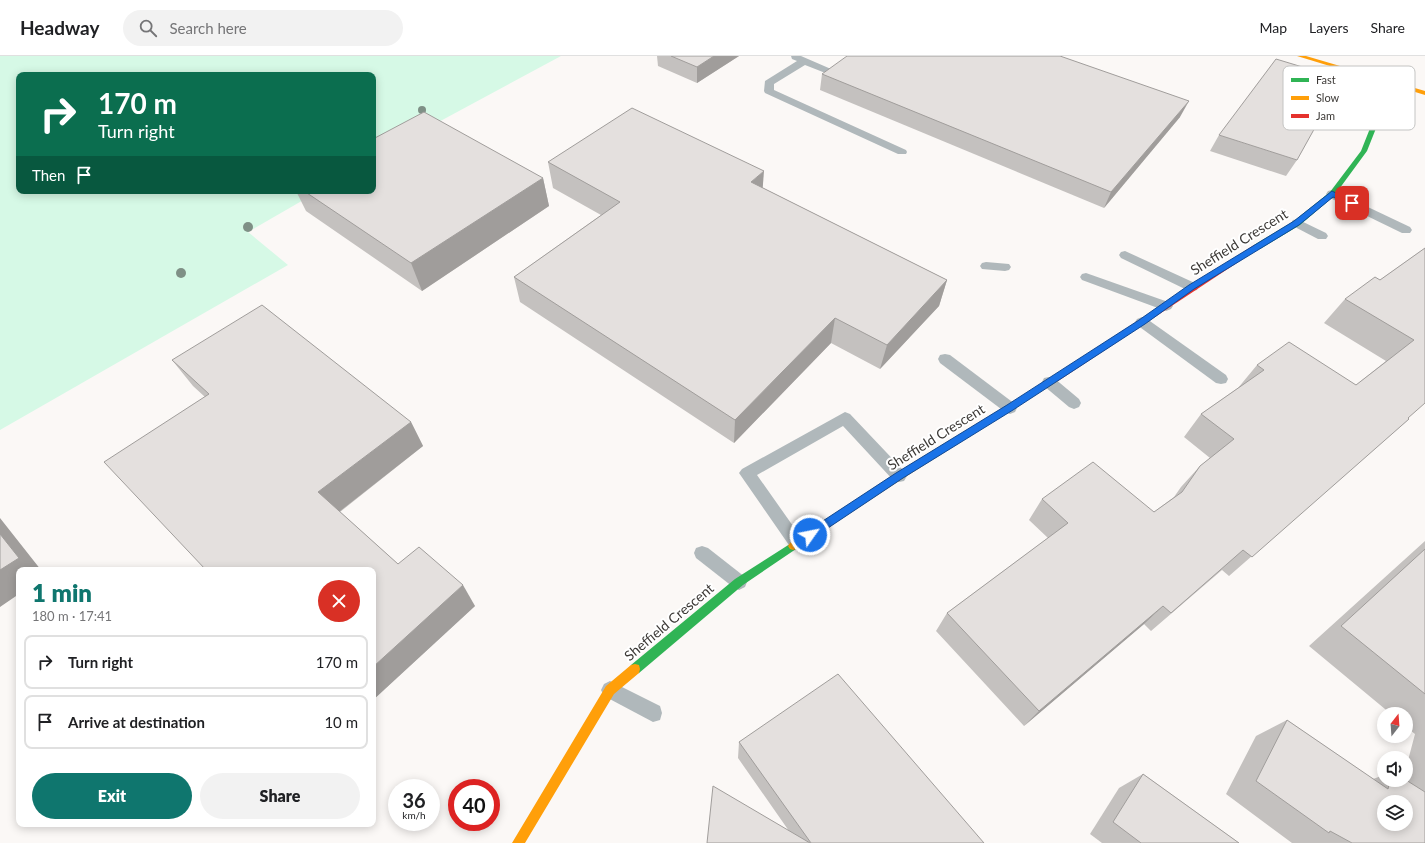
<!DOCTYPE html>
<meta charset="utf-8">
<style>
:root{--surface:#fff;--page:#f2f2f2;--text:#202124;--muted:#757577;--line:#e0e0e0;--accent:#0f766e}
body{margin:0;font-family:Lato,sans-serif;background:var(--page);color:var(--text);height:100vh;display:flex;flex-direction:column;font-size:15px;white-space:nowrap}
*{box-sizing:border-box;margin:0}
p{font-size:13px;color:var(--muted)}
.icon{flex:none;width:22px;height:22px;fill:none;stroke:currentColor;stroke-width:2;stroke-linecap:round;stroke-linejoin:round}
.map{position:relative;flex:1;overflow:hidden}
.details{position:absolute;left:16px;top:511px;width:360px;height:260px;display:flex;flex-direction:column;background:var(--surface);border-radius:8px;box-shadow:0 2px 10px #0003}
.details>*{flex:none}
.hud{position:absolute;left:16px;top:16px;width:360px;height:122px;border-radius:8px;box-shadow:0 2px 10px #0003;background:#0b6e4f;color:#fff;overflow:hidden}
.needle{width:26px;rotate:17deg}
.controls{position:absolute;left:1377px;top:651px;display:grid;gap:8px}
.controls a{display:grid;place-items:center;width:36px;height:36px;border-radius:50%;background:var(--surface);box-shadow:0 2px 10px #0003;font-size:20px}
.speed{position:absolute;left:388px;top:723px;display:flex;gap:8px;font-size:20px;font-weight:700;text-align:center}
.speed>*{display:grid;place-content:center;width:52px;height:52px;border-radius:50%;background:var(--surface);box-shadow:0 2px 10px #0003;line-height:1}
.speed small{font-size:10px;font-weight:400}
.speed .limit{border:6px solid #d22;background:#fff;color:#111}
.pin{position:absolute;display:grid;place-items:center;width:34px;height:34px;color:#fff;margin:-17px;border-radius:8px;box-shadow:0 2px 6px #0006}
.me{position:absolute;width:44px;margin:-22px;rotate:57deg;stroke-linejoin:round;filter:drop-shadow(0 0 3px #0008)}
.turn{display:flex;align-items:center;gap:14px;height:84px;padding:0 16px;font-size:18px}
.turn .icon{width:52px;height:52px;stroke-width:2.5}
.turn b{display:block;font-size:28px;line-height:34px}
.then{display:flex;align-items:center;height:38px;padding:0 16px;background:#0003;gap:8px;font-size:15px}
.round{display:grid;place-items:center;flex:none;width:42px;height:42px;border-radius:21px;background:var(--page)}
.headline{display:flex;align-items:center;justify-content:space-between;height:68px;padding:0 16px}
h1{font-size:24px;font-weight:800;line-height:30px;color:var(--accent)}
.primary-button{display:flex;gap:8px;margin-top:auto;padding:8px 16px}
.primary-button a{flex:1;height:46px;border-radius:24px;background:var(--accent);color:#fff;font-size:16px;font-weight:800;line-height:46px;text-align:center}
.primary-button a+a{background:var(--page);color:var(--text)}
ul{padding:0;list-style:none}
li{display:flex;align-items:center;gap:12px;height:54px;margin:0 8px 6px;padding:0 8px;border:2px solid var(--line);border-radius:8px}
li div{flex:1}
li b{display:block;font-size:15px}
li em{font-style:normal}
header{display:flex;align-items:center;gap:24px;box-sizing:border-box;height:56px;padding:0 20px;background:var(--surface);border-bottom:1px solid var(--line)}
header strong{font-size:19px}
nav{display:flex;gap:22px;margin-inline-start:auto;font-size:14px}
.search{width:280px;height:36px;background:var(--page);display:flex;align-items:center;gap:10px;box-sizing:border-box;padding:0 14px;border-radius:22px;color:var(--muted);font-size:15px}
.map>svg:first-child{display:block}
.green{fill:#d6f9e6}
.lines{fill:none;stroke-linecap:round;stroke-linejoin:round}
.lane{fill:#b0b8bb;fill-rule:evenodd}
.fast{fill:#30b455;fill-rule:evenodd}
.slow{fill:#ff9f0a;fill-rule:evenodd}
.jam{fill:#e5322d;fill-rule:evenodd}
.tree{fill:#7f9086}
.wall{fill:#c4c1bf}
.shaded-wall{fill:#a09d9b}
.building{fill:#e4e0de;stroke:#a09d9b;fill-rule:evenodd}
.route{fill:#1a73e8;stroke:#114b97}
.labels{text-anchor:middle;stroke-width:4;stroke-linejoin:round;paint-order:stroke}
.street-label{font-size:14px;fill:#3c3936;stroke:#fff}
.key{fill:#fff;stroke:#c4c4c3;stroke-width:1}
.key-label{font-size:11px;fill:#3c3936}
</style>
<header>
<strong>Headway</strong>
<div class="search"><svg class="icon" aria-label="search" viewBox="0 0 24 24"><circle cx="10" cy="10" r="6"/><path d="M15 15l6 6"/></svg>Search here</div>
<nav><a>Map</a><a>Layers</a><a>Share</a></nav>
</header>
<div class="map">
<svg width="1425" height="787" viewBox="0 0 1425 787">
<rect width="100%" height="100%" fill="#fbf8f6"/>
<!-- green -->
<path class="green" d="M 0,0 L 561,0 L 433,69 L 373,104 L 373,19 L 19,19 L 19,135 L 319,135 L 248,176 L 288,209 L 0,374 Z"/>
<g class="lines">
<!-- lane -->
<g class="lane">
<path d="M 791,0 L 801,0 L 831,13 L 833,15 L 828,18 L 805,9 L 774,28 L 774,34 L 906,94 L 907,96 L 906,98 L 898,98 L 765,37 L 764,35 L 765,25 L 797,5 L 792,3 Z"/>
<path d="M 1332,134 L 1410,171 L 1412,174 L 1410,177 L 1402,177 L 1328,141 L 1326,138 L 1328,135 Z"/>
<path d="M 1297,163 L 1326,177 L 1328,180 L 1326,183 L 1318,183 L 1293,170 L 1291,167 L 1293,164 Z"/>
<path d="M 1125,195 L 1197,228 L 1198,231 L 1197,234 L 1192,235 L 1187,234 L 1121,202 L 1119,199 L 1121,196 Z"/>
<path d="M 986,206 L 1009,208 L 1011,211 L 1009,214 L 1005,215 L 982,213 L 980,210 L 982,207 Z"/>
<path d="M 1086,217 L 1171,247 L 1173,250 L 1171,253 L 1166,255 L 1082,224 L 1080,221 L 1082,218 Z"/>
<path d="M 1142,261 L 1147,263 L 1226,319 L 1228,323 L 1226,327 L 1221,328 L 1216,327 L 1137,269 L 1135,266 L 1137,263 Z"/>
<path d="M 945,298 L 950,299 L 1015,348 L 1017,352 L 1015,356 L 1010,358 L 1005,356 L 940,307 L 938,303 L 940,299 Z"/>
<path d="M 1049,321 L 1054,322 L 1079,343 L 1081,347 L 1079,351 L 1074,353 L 1069,351 L 1044,330 L 1042,326 L 1044,322 Z"/>
<path d="M 845,356 L 850,358 L 904,415 L 907,420 L 904,425 L 899,426 L 894,425 L 843,370 L 757,419 L 805,487 L 803,492 L 797,494 L 791,492 L 739,417 L 742,413 Z"/>
<path d="M 702,490 L 708,492 L 745,521 L 747,526 L 745,531 L 739,534 L 733,531 L 696,502 L 694,497 L 696,492 Z"/>
<path d="M 610,625 L 660,650 L 662,657 L 660,664 L 653,666 L 604,640 L 601,634 L 604,628 Z"/>
</g>
<!-- fast -->
<g class="fast">
<path d="M 1391,25 L 1394,27 L 1367,95 L 1334,140 L 1300,169 L 1260,193 L 1254,193 L 1254,189 L 1294,165 L 1330,136 L 1361,95 L 1388,27 Z"/>
<path d="M 793,486 L 796,487 L 798,490 L 796,493 L 743,529 L 639,617 L 635,618 L 631,617 L 630,613 L 631,609 L 735,523 Z"/>
</g>
<!-- slow -->
<g class="slow">
<path d="M 1297,0 L 1306,0 L 1425,35 L 1425,39 Z"/>
<path d="M 1055,320 L 1058,321 L 1059,323 L 1058,325 L 902,423 L 796,493 L 793,494 L 790,493 L 788,490 L 790,487 L 896,417 Z"/>
<path d="M 635,608 L 639,609 L 640,613 L 639,617 L 614,638 L 525,787 L 512,787 L 606,630 L 631,609 Z"/>
</g>
<!-- jam -->
<path class="jam" d="M 1254,189 L 1260,189 L 1261,191 L 1058,325 L 1052,325 L 1051,323 L 1052,321 Z"/>
</g>
<!-- trees -->
<g class="tree">
<circle cx="422" cy="54" r="4"/>
<circle cx="248" cy="171" r="5"/>
<circle cx="181" cy="217" r="5"/>
</g>
<!-- wall -->
<g class="wall">
<path d="M 657,0 L 739,0 L 697,27 L 658,10 Z"/>
<path d="M 822,18 L 1180,61 L 1104,152 L 820,34 Z"/>
<path d="M 1219,79 L 1297,104 L 1286,120 L 1210,95 Z"/>
<path d="M 548,106 L 763,132 L 947,224 L 939,250 L 880,313 L 831,287 L 734,387 L 520,246 L 514,221 L 601,159 L 553,132 Z"/>
<path d="M 543,122 L 549,150 L 422,235 L 306,155 L 296,135 L 373,135 Z"/>
<path d="M 1425,192 L 1408,362 L 1409,363 L 1229,520 L 1222,514 L 1151,575 L 1144,568 L 1024,670 L 936,575 L 947,557 L 1048,482 L 1029,464 L 1042,443 L 1154,456 L 1174,441 L 1181,431 L 1200,410 L 1210,402 L 1184,381 L 1201,358 L 1238,332 L 1257,309 L 1356,329 L 1386,305 L 1324,267 L 1345,243 L 1380,224 Z"/>
<path d="M 172,304 L 411,366 L 423,390 L 340,456 L 398,508 L 475,550 L 373,644 L 205,341 L 193,330 Z"/>
<path d="M 1425,485 L 1425,787 L 1292,787 L 1226,738 L 1256,680 L 1287,664 L 1373,723 L 1384,719 L 1384,724 L 1406,724 L 1406,712 L 1415,678 L 1406,671 L 1406,658 L 1391,658 L 1309,590 Z"/>
<path d="M 739,686 L 984,787 L 707,787 L 789,775 L 738,702 Z"/>
<path d="M 1143,718 L 1239,787 L 1102,787 L 1090,778 L 1119,732 Z"/>
</g>
<!-- shaded-wall -->
<g class="shaded-wall">
<path d="M 714,0 L 739,0 L 697,27 L 697,11 Z"/>
<path d="M 1189,45 L 1180,61 L 1104,152 L 1111,136 Z"/>
<path d="M 764,115 L 762,141 L 751,126 Z"/>
<path d="M 543,122 L 549,150 L 422,235 L 411,207 Z"/>
<path d="M 947,224 L 939,250 L 880,313 L 887,289 Z"/>
<path d="M 835,262 L 831,287 L 734,387 L 735,364 Z"/>
<path d="M 411,366 L 423,390 L 335,459 L 318,436 Z"/>
<path d="M 0,462 L 41,514 L 19,514 L 19,538 L 0,551 Z"/>
<path d="M 463,529 L 475,550 L 373,644 L 373,611 Z"/>
<path d="M 1163,550 L 1144,568 L 1024,670 L 1039,655 Z"/>
</g>
<!-- building -->
<g class="building">
<path d="M 671,0 L 714,0 L 697,11 Z"/>
<path d="M 847,0 L 1060,0 L 1189,45 L 1111,136 L 822,18 Z"/>
<path d="M 1276,3 L 1342,23 L 1297,104 L 1219,79 Z"/>
<path d="M 632,52 L 764,115 L 751,126 L 947,224 L 887,289 L 835,262 L 735,364 L 514,221 L 620,146 L 548,106 Z"/>
<path d="M 424,56 L 543,122 L 411,207 L 304,135 L 373,135 L 373,83 Z"/>
<path d="M 1425,192 L 1425,347 L 1408,362 L 1409,363 L 1252,501 L 1243,494 L 1171,557 L 1163,550 L 1039,655 L 947,557 L 1068,467 L 1042,443 L 1093,406 L 1154,456 L 1182,436 L 1200,410 L 1234,383 L 1201,358 L 1264,314 L 1257,309 L 1289,286 L 1356,329 L 1414,284 L 1345,243 L 1375,221 L 1380,224 Z"/>
<path d="M 262,249 L 411,366 L 318,436 L 398,508 L 419,491 L 463,529 L 373,611 L 373,514 L 206,514 L 104,406 L 209,338 L 172,304 Z"/>
<path d="M 0,478 L 19,502 L 0,514 Z"/>
<path d="M 1425,493 L 1425,638 L 1341,570 Z"/>
<path d="M 838,618 L 984,787 L 811,787 L 739,686 Z"/>
<path d="M 1287,664 L 1388,733 L 1390,724 L 1406,724 L 1425,736 L 1425,787 L 1352,787 L 1330,775 L 1329,777 L 1256,725 ZM 1384,746 L 1406,746 L 1406,768 L 1384,768 Z"/>
<path d="M 1143,718 L 1239,787 L 1141,787 L 1113,766 Z"/>
<path d="M 713,730 L 810,787 L 707,787 Z"/>
</g>
<!-- route -->
<path class="route" d="M 1332,135 L 1355,147 L 1354,149 L 1349,149 L 1333,141 L 1299,169 L 1194,233 L 1145,268 L 1013,354 L 903,422 L 813,482 L 810,483 L 806,482 L 805,479 L 806,476 L 896,417 L 1007,349 L 1139,264 L 1189,229 L 1294,165 Z"/>
<g class="labels">
<!-- street labels -->
<g class="street-label">
<text transform="translate(1239 186) rotate(-32)" y="5">Sheffield Crescent</text>
<text transform="translate(936 381) rotate(-32)" y="5">Sheffield Crescent</text>
<text transform="translate(669 566) rotate(-40)" y="5">Sheffield Crescent</text>
</g>
</g>
<!-- legend -->
<rect x="1283" y="10" width="132" height="64" rx="6" class="key"/>
<rect x="1291" y="22" width="18" height="4" fill="#30b455"/>
<rect x="1291" y="40" width="18" height="4" fill="#ff9f0a"/>
<rect x="1291" y="58" width="18" height="4" fill="#e5322d"/>
<g class="key-label">
<text x="1316" y="28">Fast</text>
<text x="1316" y="46">Slow</text>
<text x="1316" y="64">Jam</text>
</g>
</svg>
<div class="controls">
<a><svg class="needle" viewBox="-14 -14 28 28"><path d="M0-13l5 13h-10z" fill="#e53935"/><path d="M0 13l5-13h-10z" fill="#757577"/></svg></a>
<a><svg class="icon" aria-label="sound" viewBox="0 0 24 24"><path d="M4 9h4l5-4v14l-5-4H4zM17 9q2 3 0 6"/></svg></a>
<a><svg class="icon" aria-label="layers" viewBox="0 0 24 24"><path d="M12 4l9 5-9 5-9-5zM3 14l9 5 9-5"/></svg></a>
</div>
<div class="speed"><div>36<small>km/h</small></div><div class="limit">40</div></div>
<div class="pin" style="left:1352px;top:147px;background:#d93025"><svg class="icon" aria-label="arrive" viewBox="0 0 24 24"><path d="M6 21V4h12l-3 4 3 4H6"/></svg></div>
<svg class="me" style="left:810px;top:479px" viewBox="-20 -20 40 40"><circle r="17" fill="#1a73e8" stroke="#fff" stroke-width="3"/><path d="M0-11L8 9 0 5-8 9z" fill="#fff"/></svg>
<div class="hud">
<div class="turn"><svg class="icon" aria-label="right" viewBox="0 0 24 24"><path d="M7 20v-9h11M14 6l5 5-5 5"/></svg><div><b>170 m</b>Turn right</div></div>
<div class="then">Then<svg class="icon" aria-label="arrive" viewBox="0 0 24 24"><path d="M6 21V4h12l-3 4 3 4H6"/></svg></div>
</div>
<section class="details">
<div class="headline"><div><h1>1 min</h1><p>180 m · 17:41</p></div><a class="round" style="background:#d93025;color:#fff"><svg class="icon" aria-label="close" viewBox="0 0 24 24"><path d="M6 6l12 12M18 6L6 18"/></svg></a></div>
<ul>
<li><svg class="icon" aria-label="right" viewBox="0 0 24 24"><path d="M7 20v-9h11M14 6l5 5-5 5"/></svg><div><b>Turn right</b></div><em>170 m</em></li>
<li><svg class="icon" aria-label="arrive" viewBox="0 0 24 24"><path d="M6 21V4h12l-3 4 3 4H6"/></svg><div><b>Arrive at destination</b></div><em>10 m</em></li>
</ul>
<div class="primary-button"><a>Exit</a><a>Share</a></div>
</section>
</div>
